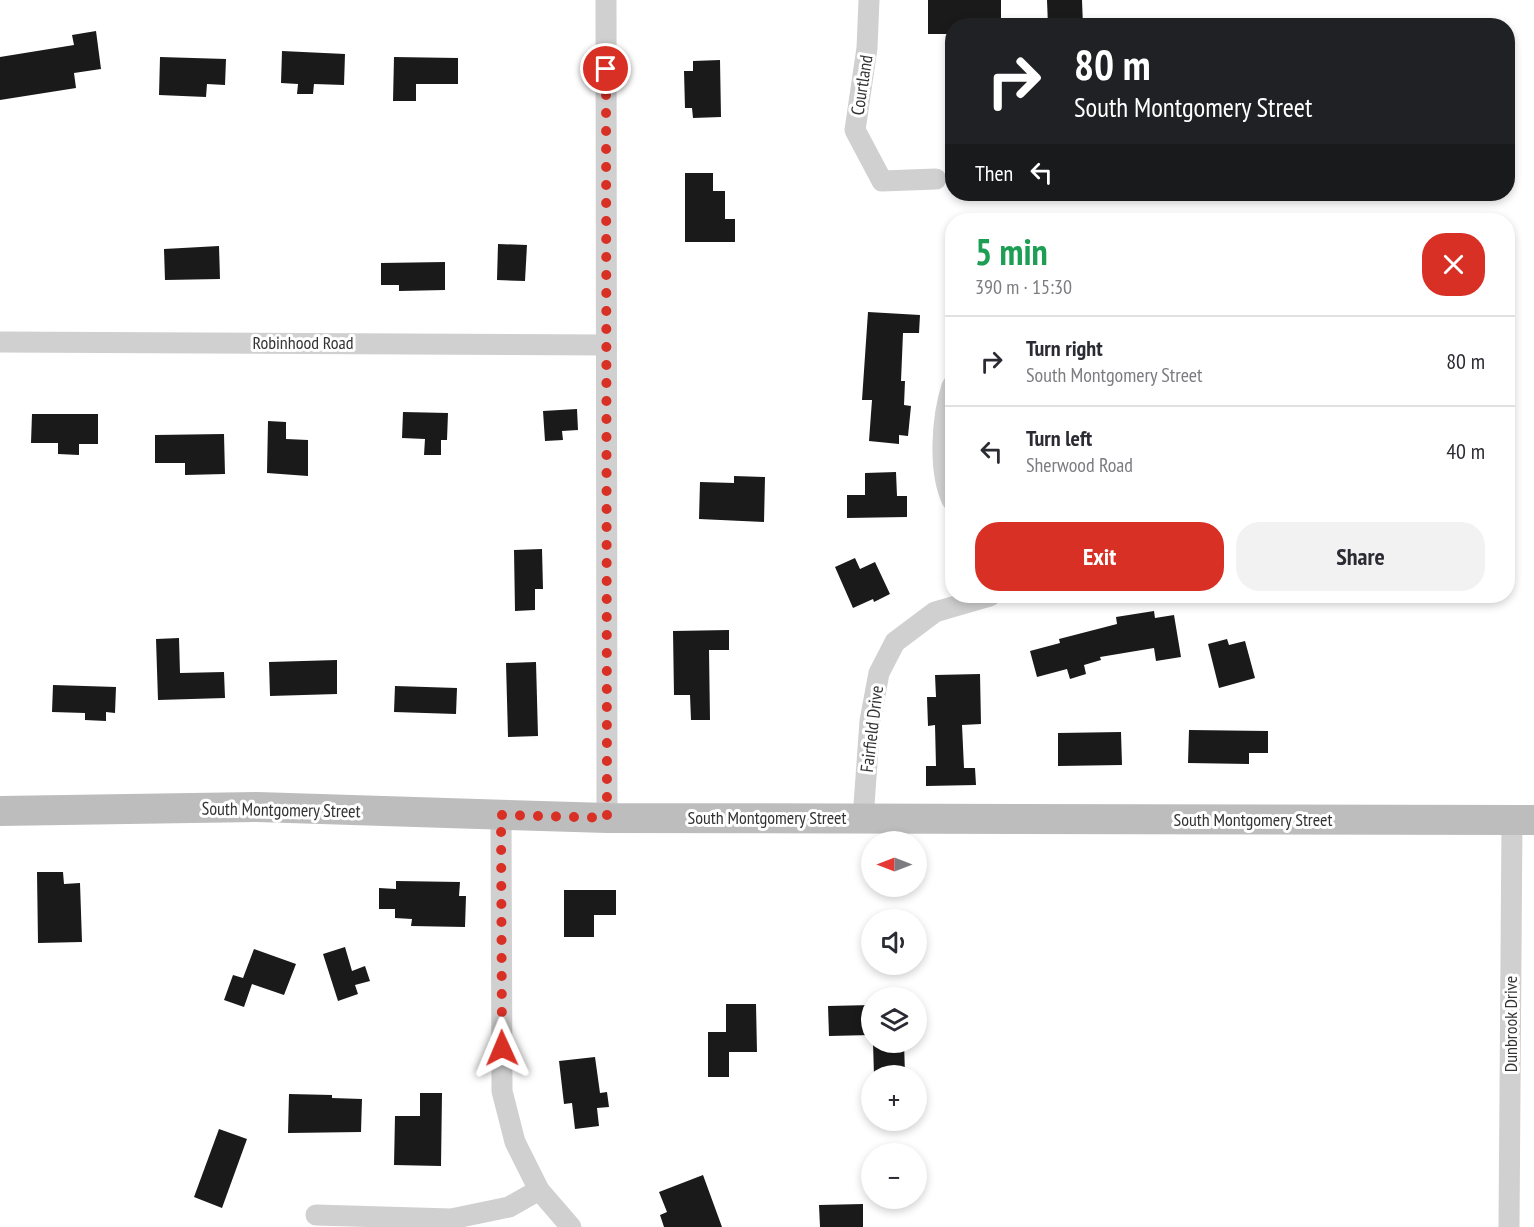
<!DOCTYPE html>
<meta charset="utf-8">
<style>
:root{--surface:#fff;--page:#f2f2f3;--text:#2b2b33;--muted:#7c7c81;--line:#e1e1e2;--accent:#d93025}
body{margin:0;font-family:"PT Sans Narrow",sans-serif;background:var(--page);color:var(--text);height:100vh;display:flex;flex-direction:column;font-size:22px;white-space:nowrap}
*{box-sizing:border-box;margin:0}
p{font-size:20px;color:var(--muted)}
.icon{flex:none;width:33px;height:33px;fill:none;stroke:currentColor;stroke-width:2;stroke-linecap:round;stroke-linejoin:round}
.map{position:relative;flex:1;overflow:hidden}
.details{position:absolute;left:945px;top:213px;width:570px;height:390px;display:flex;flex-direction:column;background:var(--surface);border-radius:24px;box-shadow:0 3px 9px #0003}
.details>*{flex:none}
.guide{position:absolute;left:945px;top:18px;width:570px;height:183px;border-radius:24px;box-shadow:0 3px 9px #0003;background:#202124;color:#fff;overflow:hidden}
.needle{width:39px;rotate:270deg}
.buttons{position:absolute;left:861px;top:831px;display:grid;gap:12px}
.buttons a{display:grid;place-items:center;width:66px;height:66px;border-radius:50%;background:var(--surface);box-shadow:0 3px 9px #0003;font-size:30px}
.pin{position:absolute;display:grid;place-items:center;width:51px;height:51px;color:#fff;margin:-26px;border:3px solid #fff;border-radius:50%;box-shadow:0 2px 6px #0007}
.me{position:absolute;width:66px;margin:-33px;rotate:359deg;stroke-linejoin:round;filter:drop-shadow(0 0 4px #0008)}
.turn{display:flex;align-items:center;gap:21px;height:126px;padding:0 30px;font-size:27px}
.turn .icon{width:78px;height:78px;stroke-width:2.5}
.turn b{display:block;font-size:42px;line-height:51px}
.then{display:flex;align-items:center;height:57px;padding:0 30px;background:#0003;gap:12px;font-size:22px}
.round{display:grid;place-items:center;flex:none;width:63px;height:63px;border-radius:24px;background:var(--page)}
.summary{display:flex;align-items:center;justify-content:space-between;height:102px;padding:0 30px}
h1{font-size:36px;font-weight:600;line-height:45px;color:#1e9e55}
.cta{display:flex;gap:12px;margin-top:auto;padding:12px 30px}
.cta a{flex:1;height:69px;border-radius:24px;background:var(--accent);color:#fff;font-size:24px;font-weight:600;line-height:69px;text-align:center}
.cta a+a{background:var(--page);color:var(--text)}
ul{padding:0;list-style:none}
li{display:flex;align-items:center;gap:18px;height:90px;padding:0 30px;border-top:2px solid var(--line)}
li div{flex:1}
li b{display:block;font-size:22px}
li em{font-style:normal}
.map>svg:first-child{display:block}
.building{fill:#1a1a1a}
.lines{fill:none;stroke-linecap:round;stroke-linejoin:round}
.street{stroke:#d0d0d0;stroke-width:21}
.secondary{stroke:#bdbdbd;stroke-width:30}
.route{stroke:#d93025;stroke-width:10;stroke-dasharray:0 18}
.labels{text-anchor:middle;stroke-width:6;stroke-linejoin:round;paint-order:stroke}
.street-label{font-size:18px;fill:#333;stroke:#fff}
</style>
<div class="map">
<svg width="1534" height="1227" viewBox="0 0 1534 1227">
<rect width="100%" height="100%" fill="#fff"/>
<!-- building -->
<g class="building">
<path d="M 928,0 L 1001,0 L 1001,26 L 952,26 L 952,34 L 928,34 Z"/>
<path d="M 1047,0 L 1082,0 L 1083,26 L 1048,26 Z"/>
<path d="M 96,31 L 101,69 L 74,73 L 76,88 L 0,100 L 0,57 L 74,45 L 72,35 Z"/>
<path d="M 282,51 L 345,54 L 344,85 L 314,84 L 313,94 L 297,94 L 298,84 L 281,83 Z"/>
<path d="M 160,57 L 226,59 L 225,85 L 207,84 L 206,97 L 159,95 Z"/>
<path d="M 394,57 L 458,58 L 458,84 L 416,84 L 416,101 L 393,101 Z"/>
<path d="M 720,60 L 721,117 L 693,118 L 692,108 L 685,108 L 684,71 L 693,71 L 693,61 Z"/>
<path d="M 685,173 L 713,173 L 713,191 L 725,191 L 725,219 L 735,219 L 735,242 L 685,242 Z"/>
<path d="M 498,244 L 527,245 L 525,281 L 497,280 Z"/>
<path d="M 219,246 L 220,279 L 165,280 L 164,249 Z"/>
<path d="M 445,262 L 445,290 L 399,291 L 399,285 L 381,285 L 381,263 Z"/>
<path d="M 868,312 L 920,315 L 919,333 L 903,333 L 901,381 L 905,381 L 904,405 L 911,406 L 908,436 L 899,435 L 899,444 L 869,441 L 872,400 L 862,400 Z"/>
<path d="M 577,409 L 578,430 L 562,431 L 563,440 L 545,441 L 543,411 Z"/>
<path d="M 403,412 L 448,413 L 447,440 L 441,440 L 441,455 L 424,455 L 425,439 L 402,438 Z"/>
<path d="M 32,414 L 98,414 L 98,444 L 79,444 L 79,455 L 58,454 L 58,443 L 31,443 Z"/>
<path d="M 268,421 L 286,422 L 286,439 L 308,440 L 308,476 L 267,473 Z"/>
<path d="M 224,434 L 225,474 L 185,475 L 185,463 L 155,463 L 155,435 Z"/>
<path d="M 896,472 L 897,496 L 907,496 L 907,517 L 847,518 L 847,495 L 865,495 L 865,473 Z"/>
<path d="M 734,476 L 765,477 L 764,522 L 699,519 L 700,482 L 734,483 Z"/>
<path d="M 542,549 L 543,589 L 535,589 L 535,610 L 515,611 L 514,550 Z"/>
<path d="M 855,558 L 860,569 L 875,562 L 890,594 L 874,602 L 873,599 L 853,608 L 835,567 Z"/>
<path d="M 1154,611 L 1155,618 L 1174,615 L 1181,657 L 1156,661 L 1154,648 L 1100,657 L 1101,660 L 1084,665 L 1086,674 L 1070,679 L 1067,669 L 1037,677 L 1030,651 L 1060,643 L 1059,639 L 1117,624 L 1116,617 Z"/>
<path d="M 729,630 L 729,650 L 709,650 L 710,720 L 691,720 L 690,695 L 674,695 L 673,631 Z"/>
<path d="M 179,638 L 180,673 L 224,672 L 225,698 L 158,700 L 156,639 Z"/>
<path d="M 1227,639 L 1229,645 L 1245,641 L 1255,678 L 1219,688 L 1208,644 Z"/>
<path d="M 337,660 L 337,694 L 270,696 L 269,662 Z"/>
<path d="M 536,662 L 538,736 L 508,737 L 506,663 Z"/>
<path d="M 980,674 L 981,724 L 962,725 L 964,768 L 975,768 L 976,785 L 926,786 L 926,766 L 936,766 L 935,725 L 928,726 L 927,697 L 936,697 L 935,675 Z"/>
<path d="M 53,685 L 116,687 L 115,713 L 106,712 L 106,721 L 85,720 L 85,713 L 52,712 Z"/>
<path d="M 395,686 L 457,688 L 456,714 L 394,712 Z"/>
<path d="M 1189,730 L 1268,731 L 1268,753 L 1249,753 L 1249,764 L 1188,763 Z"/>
<path d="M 1121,732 L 1122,765 L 1058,766 L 1058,733 Z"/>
<path d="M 37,872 L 63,872 L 64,884 L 80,883 L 82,942 L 38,943 Z"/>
<path d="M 396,881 L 460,882 L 459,896 L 466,896 L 465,927 L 411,926 L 412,919 L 395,918 L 395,909 L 379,909 L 379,888 L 396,889 Z"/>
<path d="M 564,890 L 616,890 L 616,915 L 594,915 L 594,937 L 564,937 Z"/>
<path d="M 345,947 L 352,971 L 365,966 L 370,981 L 355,985 L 358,994 L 338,1001 L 323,954 Z"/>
<path d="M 254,949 L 296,964 L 284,995 L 252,984 L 244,1007 L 224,1000 L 233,975 L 243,978 Z"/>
<path d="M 726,1004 L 756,1004 L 757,1052 L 729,1052 L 729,1077 L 708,1077 L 708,1032 L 726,1032 Z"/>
<path d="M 872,1005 L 872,1035 L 829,1036 L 828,1006 Z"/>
<path d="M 873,1042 L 904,1042 L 905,1075 L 874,1076 Z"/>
<path d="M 595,1057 L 600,1093 L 607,1092 L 609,1107 L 597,1108 L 599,1126 L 575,1129 L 572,1103 L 564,1104 L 559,1061 Z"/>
<path d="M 420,1093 L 442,1093 L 441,1166 L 394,1165 L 395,1116 L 420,1116 Z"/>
<path d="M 289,1094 L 332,1095 L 332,1098 L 362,1099 L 361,1132 L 288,1133 Z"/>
<path d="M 219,1129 L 247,1139 L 222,1208 L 194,1197 Z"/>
<path d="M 703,1175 L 722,1227 L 664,1227 L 660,1215 L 667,1212 L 659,1192 Z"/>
<path d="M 863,1204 L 863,1227 L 820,1227 L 819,1205 Z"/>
</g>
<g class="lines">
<!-- street -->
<g class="street">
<path d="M 606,0 L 607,818"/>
<path d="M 869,0 L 867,48 L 855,130 L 882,181 L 936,179"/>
<path d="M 0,342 L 606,345"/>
<path d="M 952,386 C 942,417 938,470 952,500"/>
<path d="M 501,815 L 502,1091 L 515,1142 L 539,1190 L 571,1227"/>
<path d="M 863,819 L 870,721 L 879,673 L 895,642 L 935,612 L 990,596"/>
<path d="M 316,1215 L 451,1219 L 509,1207 L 539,1190"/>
<path d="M 1509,1227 L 1512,820"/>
</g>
<!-- secondary -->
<path class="secondary" d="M 0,811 L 257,807 L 607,818 L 1534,820"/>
</g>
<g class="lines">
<!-- route -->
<path class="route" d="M 502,1048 L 501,815 L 607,818 L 606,69"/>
</g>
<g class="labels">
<!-- street labels -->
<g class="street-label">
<text transform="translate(862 85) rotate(-81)" y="6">Courtland</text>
<text x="303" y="349">Robinhood Road</text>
<text transform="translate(872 729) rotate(-83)" y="6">Fairfield Drive</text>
<text transform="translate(281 810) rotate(1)" y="6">South Montgomery Street</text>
<text x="767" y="824">South Montgomery Street</text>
<text x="1253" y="826">South Montgomery Street</text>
<text transform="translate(1511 1024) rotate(-90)" y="6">Dunbrook Drive</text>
</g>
</g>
</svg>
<div class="buttons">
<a><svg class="needle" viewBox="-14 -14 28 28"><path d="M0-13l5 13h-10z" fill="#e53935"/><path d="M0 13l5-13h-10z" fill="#7c7c81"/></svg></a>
<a><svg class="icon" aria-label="sound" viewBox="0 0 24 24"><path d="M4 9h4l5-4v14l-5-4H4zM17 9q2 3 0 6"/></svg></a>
<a><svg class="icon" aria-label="layers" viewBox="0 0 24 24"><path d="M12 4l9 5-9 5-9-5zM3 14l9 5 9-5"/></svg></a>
<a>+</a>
<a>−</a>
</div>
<div class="pin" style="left:606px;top:69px;background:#d93025"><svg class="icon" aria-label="arrive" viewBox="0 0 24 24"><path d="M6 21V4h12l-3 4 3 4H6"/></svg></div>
<svg class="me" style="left:502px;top:1048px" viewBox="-20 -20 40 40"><path d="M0-17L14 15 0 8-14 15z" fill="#d93025" stroke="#fff" stroke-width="4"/></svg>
<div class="guide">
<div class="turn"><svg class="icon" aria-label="right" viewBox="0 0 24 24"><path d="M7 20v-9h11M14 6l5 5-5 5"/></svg><div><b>80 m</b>South Montgomery Street</div></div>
<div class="then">Then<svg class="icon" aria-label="left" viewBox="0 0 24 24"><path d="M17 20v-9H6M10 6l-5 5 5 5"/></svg></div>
</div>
<section class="details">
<div class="summary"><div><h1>5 min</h1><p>390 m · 15:30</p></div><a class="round" style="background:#d93025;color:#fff"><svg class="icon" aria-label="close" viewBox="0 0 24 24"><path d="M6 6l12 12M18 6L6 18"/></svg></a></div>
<ul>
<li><svg class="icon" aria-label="right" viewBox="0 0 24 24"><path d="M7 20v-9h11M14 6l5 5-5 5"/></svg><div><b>Turn right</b><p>South Montgomery Street</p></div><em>80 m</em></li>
<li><svg class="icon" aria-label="left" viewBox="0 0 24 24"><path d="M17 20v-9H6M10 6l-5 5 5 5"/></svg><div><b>Turn left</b><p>Sherwood Road</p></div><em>40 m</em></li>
</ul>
<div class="cta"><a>Exit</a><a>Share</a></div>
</section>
</div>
